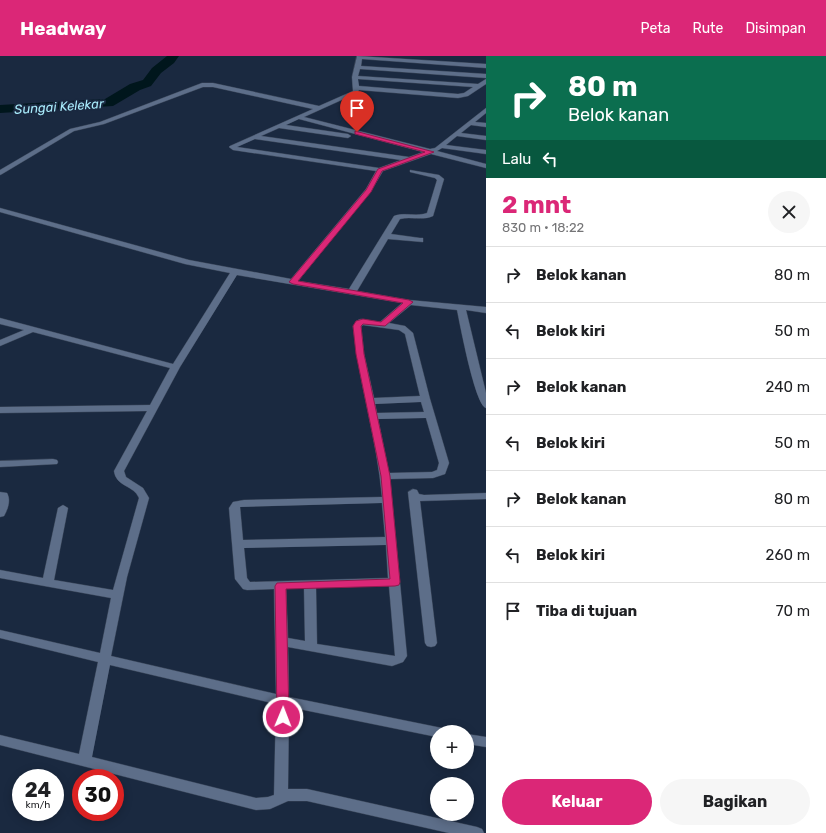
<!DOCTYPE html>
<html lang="id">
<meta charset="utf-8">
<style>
:root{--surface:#fff;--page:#f6f6f6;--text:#202124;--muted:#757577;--line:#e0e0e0;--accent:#db2777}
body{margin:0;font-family:Rubik,sans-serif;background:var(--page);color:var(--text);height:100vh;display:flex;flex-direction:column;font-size:15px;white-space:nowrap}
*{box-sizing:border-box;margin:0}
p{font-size:13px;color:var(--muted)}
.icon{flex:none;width:22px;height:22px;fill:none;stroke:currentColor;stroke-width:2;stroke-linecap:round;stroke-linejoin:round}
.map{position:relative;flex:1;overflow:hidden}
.side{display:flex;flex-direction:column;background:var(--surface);width:340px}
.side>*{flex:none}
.banner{background:#0b6e4f;color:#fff;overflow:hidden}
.buttons{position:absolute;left:430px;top:669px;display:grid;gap:8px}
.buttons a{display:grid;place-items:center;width:44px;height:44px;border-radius:50%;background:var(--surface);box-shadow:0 2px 10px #0003;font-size:20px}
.speed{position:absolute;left:12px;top:713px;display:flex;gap:8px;font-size:20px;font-weight:700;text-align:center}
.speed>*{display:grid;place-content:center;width:52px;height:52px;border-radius:50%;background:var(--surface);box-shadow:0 2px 10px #0003;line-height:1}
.speed small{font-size:10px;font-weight:400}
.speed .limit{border:6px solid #d22;background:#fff;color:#111}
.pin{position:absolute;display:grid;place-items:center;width:34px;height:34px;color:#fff;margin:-41px -17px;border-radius:50% 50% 50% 0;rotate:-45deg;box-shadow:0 0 4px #0007}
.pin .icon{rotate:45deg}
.me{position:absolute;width:44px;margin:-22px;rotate:1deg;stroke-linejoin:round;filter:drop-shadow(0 0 3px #0008)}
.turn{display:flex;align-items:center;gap:14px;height:84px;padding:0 16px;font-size:18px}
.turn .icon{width:52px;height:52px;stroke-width:2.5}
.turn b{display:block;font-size:28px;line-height:34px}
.then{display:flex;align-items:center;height:38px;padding:0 16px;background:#0003;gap:8px;font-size:15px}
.round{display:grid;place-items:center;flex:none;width:42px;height:42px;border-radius:21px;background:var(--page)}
.head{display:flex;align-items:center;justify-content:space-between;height:68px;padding:0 16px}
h1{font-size:24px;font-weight:700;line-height:30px;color:var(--accent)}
.primary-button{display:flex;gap:8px;margin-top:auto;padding:8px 16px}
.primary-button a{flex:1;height:46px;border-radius:24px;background:var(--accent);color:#fff;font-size:16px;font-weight:700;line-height:46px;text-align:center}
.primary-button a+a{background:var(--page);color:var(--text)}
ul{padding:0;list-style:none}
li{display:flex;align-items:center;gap:12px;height:56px;padding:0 16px;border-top:1px solid var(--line)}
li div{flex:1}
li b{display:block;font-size:15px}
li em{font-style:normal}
header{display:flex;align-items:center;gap:24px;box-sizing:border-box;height:56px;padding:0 20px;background:var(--accent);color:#fff}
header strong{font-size:19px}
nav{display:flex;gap:22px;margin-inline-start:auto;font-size:14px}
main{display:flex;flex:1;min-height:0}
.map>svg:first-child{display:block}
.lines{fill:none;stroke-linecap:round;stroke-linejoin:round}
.river{fill:#00161c;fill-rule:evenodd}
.minor-casing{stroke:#394558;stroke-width:1}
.minor{fill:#5d6e89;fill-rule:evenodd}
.route{fill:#db2777;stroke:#8e194d}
.labels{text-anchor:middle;stroke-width:4;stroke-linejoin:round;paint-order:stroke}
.far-water-label{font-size:13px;font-style:italic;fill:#a9ecfc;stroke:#1a2940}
</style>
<header>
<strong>Headway</strong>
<nav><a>Peta</a><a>Rute</a><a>Disimpan</a></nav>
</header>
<main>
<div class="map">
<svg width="486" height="777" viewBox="0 0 486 777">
<rect width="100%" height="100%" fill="#1a2940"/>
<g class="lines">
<!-- river -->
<path class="river" d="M 167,0 L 179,0 L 174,7 L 161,17 L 151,30 L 140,34 L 113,50 L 0,57 L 0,49 L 105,43 L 130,28 L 143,24 L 152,12 Z"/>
<defs>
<g id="minor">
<path d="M 357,0 L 486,8 L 486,12 L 362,3 L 361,10 L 486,18 L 486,22 L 360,13 L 358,20 L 478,28 L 486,23 L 486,28 L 468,40 L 458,42 L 359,34 L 357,37 L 304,61 L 430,93 L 435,92 L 486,52 L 486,57 L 475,66 L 486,67 L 486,71 L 471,69 L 461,77 L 486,80 L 486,84 L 457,80 L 446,89 L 486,94 L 486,98 L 442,92 L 437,95 L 486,108 L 486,112 L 431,98 L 383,115 L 371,135 L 298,225 L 349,233 L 394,160 C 405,156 417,161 427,157 L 437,124 L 435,122 L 410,116 L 410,114 L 439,119 L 444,123 L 433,160 C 422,165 411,160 400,163 L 391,178 L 420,182 L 423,182 L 423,186 L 388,183 L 357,235 L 409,244 L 486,251 L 486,257 L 466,254 L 486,337 L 486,352 C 475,349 460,268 457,254 L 411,249 L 389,267 L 405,270 L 413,277 L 430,343 L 449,407 L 445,418 L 433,422 L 390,423 L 407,600 L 403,606 L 392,610 L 288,591 L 289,641 L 437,671 L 442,672 L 444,676 L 437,676 L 437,681 L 289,651 L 288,733 L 307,733 L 477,771 L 482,773 L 484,777 L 449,777 L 307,745 L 288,745 L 270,753 L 256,754 L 0,689 L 0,679 L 79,698 L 98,606 L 0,582 L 0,574 L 100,597 L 111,542 L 0,522 L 0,514 L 43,522 L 58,452 L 63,449 L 68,452 L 54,524 L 113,534 L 139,442 C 134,429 116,431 114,415 L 147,355 L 0,357 L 0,351 L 150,349 L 170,312 L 33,276 L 0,290 L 0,284 L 24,274 L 0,268 L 0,262 L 173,308 L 230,217 L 185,208 L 0,156 L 0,152 L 189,204 L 291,223 L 366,133 L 376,115 L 233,94 L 229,91 L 230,90 L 313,53 L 213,31 L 203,31 L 104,68 L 74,75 L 2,118 L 0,119 L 0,114 L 70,73 L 100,66 L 202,27 L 213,27 L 319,50 L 353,35 L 352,21 ZM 358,23 L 473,31 L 464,37 L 458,38 L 359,30 ZM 299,63 L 423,96 L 409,101 L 261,80 L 279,72 L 348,82 L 351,80 L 348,78 L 286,69 ZM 255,83 L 401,104 L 379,112 L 237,91 ZM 237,219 L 402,247 L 380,266 L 361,263 L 358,264 L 353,270 C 359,328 377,383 382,441 L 244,444 L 233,446 L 229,452 L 235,523 L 243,533 L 247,534 L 274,533 L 276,638 L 111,600 L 127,521 L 149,442 L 143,432 L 126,421 L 124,415 L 180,311 ZM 363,269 L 399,274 L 405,278 L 420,340 L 374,342 L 364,298 L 361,271 ZM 421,346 L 424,356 L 377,357 L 375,348 ZM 426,362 L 439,407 L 437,414 L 432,416 L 389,417 L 378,363 ZM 382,447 L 385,481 L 243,484 L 240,451 ZM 386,489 L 388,522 L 250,526 L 247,522 L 244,492 ZM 389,530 L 395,600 L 317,588 L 316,532 ZM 304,532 L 305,585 L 288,582 L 286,533 ZM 110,609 L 276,648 L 274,739 L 268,741 L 256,742 L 92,701 Z"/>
<path d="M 53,403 L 57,404 L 58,406 L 57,408 L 0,411 L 0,405 Z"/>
<path d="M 413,433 L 417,434 L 419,438 L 424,439 L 486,437 L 486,443 L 420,445 L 437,587 L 435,590 L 431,591 L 427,590 L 425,587 L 408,436 Z"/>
<path d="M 0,436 L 7,437 C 11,444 8,453 4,460 L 0,461 Z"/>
<path d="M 467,678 L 486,681 L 486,691 L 467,688 Z"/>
</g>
</defs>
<!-- minor casing -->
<use href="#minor" class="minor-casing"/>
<!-- minor -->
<use href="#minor" class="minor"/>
</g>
<!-- route -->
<path class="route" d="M 355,75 L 434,96 L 382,115 L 371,136 L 298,225 L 409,244 L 413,246 L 385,270 L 363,268 L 361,270 L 364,298 L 390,420 L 400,526 L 399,529 L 395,530 L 286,533 L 289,661 L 287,665 L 283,666 L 279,665 L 277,661 L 275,530 L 277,527 L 390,523 L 381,420 L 356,298 L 353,270 L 356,265 L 363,263 L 381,266 L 403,247 L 293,228 L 289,226 L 366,134 L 378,113 L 425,96 L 355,78 Z"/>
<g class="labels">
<!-- far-water labels -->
<g class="far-water-label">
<text transform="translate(59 50) rotate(-4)" y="5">Sungai Kelekar</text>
</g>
</g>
</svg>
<div class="buttons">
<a>+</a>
<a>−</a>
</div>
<div class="speed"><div>24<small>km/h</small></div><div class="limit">30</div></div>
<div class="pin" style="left:357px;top:76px;background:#d93025"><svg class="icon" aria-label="arrive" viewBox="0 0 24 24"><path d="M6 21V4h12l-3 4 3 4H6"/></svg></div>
<svg class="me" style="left:283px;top:661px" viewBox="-20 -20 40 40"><circle r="17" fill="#db2777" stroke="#fff" stroke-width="3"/><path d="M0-11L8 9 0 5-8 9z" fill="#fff"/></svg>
</div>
<section class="side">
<div class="banner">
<div class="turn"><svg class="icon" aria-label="right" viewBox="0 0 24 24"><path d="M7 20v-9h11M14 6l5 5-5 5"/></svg><div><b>80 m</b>Belok kanan</div></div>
<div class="then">Lalu<svg class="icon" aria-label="left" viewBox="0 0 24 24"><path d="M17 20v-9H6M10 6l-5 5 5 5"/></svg></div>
</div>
<div class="head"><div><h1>2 mnt</h1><p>830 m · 18:22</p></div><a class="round"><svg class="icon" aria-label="close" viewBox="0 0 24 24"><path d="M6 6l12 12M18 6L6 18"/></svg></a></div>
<ul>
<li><svg class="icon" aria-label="right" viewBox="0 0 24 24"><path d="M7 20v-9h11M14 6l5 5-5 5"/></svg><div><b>Belok kanan</b></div><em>80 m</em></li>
<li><svg class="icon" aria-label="left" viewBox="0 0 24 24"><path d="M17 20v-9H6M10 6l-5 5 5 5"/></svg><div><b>Belok kiri</b></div><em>50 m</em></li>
<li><svg class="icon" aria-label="right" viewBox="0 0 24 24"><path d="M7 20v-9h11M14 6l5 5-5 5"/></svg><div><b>Belok kanan</b></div><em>240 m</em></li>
<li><svg class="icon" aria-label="left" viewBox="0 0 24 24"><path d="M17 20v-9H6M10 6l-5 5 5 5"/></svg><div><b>Belok kiri</b></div><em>50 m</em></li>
<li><svg class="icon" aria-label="right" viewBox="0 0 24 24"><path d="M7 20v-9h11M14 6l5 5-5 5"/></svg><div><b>Belok kanan</b></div><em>80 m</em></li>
<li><svg class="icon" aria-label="left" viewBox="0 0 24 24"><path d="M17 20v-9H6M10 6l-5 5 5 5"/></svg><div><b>Belok kiri</b></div><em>260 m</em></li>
<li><svg class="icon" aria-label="arrive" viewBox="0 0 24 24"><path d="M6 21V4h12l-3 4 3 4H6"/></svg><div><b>Tiba di tujuan</b></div><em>70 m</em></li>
</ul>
<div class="primary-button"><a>Keluar</a><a>Bagikan</a></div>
</section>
</main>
